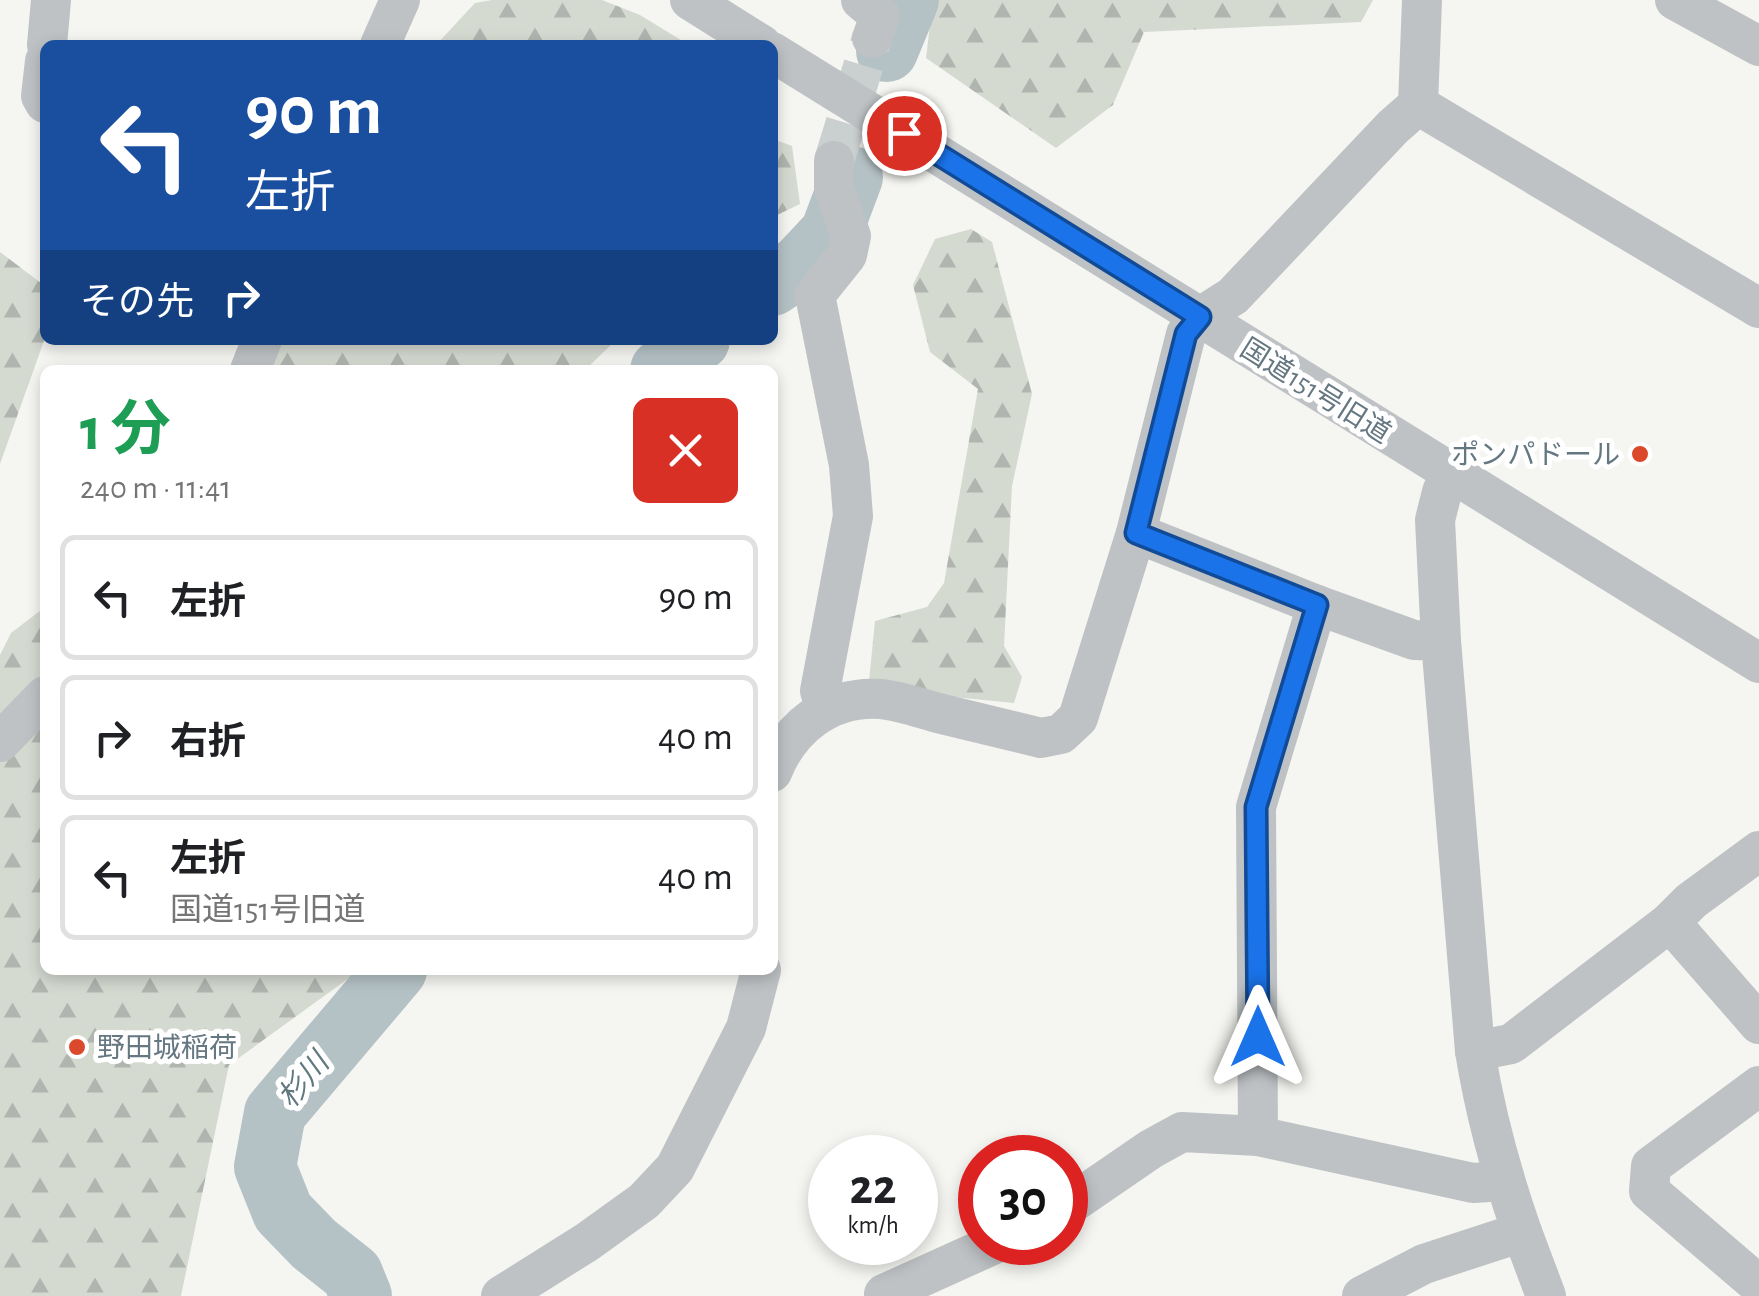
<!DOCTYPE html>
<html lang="ja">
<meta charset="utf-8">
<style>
:root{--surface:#fff;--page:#f2f2f2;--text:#202124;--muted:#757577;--line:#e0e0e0}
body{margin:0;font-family:"Alegreya Sans","Noto Sans JP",sans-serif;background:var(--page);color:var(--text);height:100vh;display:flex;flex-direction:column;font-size:38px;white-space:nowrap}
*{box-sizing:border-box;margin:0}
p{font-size:32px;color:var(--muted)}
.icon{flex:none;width:55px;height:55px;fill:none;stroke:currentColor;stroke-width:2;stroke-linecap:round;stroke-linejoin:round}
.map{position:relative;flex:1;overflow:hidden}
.panel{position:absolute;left:40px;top:365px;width:738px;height:610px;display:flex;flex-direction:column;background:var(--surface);border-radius:15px;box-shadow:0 5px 15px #0003}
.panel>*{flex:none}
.hud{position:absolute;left:40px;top:40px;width:738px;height:305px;border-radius:15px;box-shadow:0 5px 15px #0003;background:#1a4fa0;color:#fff;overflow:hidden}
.speed{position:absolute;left:808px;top:1135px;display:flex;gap:20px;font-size:50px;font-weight:700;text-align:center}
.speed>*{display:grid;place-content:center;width:130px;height:130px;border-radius:50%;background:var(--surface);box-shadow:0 5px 15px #0003;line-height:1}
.speed small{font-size:25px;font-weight:400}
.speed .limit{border:15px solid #d22;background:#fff;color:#111}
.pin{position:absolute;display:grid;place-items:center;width:85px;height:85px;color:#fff;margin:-42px;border:5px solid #fff;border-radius:50%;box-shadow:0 2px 10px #0007}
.me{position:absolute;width:110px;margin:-55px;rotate:0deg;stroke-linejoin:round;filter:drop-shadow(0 0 8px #0008)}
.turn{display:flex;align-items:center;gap:35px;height:210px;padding:0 40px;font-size:45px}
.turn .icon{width:130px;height:130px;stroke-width:2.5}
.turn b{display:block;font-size:70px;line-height:85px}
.then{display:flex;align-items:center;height:95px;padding:0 40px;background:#0003;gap:20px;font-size:38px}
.round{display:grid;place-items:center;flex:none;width:105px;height:105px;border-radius:15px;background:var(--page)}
.head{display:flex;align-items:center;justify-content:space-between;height:170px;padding:0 40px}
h1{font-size:60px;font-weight:700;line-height:75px;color:#1e9e55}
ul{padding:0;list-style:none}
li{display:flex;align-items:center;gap:30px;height:125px;margin:0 20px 15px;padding:0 20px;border:5px solid var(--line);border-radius:15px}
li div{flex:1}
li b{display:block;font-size:38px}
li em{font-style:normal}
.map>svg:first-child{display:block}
.forest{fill:url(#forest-firs)}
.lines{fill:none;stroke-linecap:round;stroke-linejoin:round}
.river{stroke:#b5c2c5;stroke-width:62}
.minor-tunnel{stroke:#cacfcf;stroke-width:40;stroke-dasharray:40 20;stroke-linecap:butt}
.minor{stroke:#bec2c5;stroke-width:40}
.route-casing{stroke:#114b97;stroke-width:25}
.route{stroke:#1a73e8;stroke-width:18}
.poi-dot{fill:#db492c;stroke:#fff;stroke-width:4}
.labels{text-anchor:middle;stroke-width:10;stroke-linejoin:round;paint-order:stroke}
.street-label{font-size:28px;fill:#657781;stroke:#fff}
.poi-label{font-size:28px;fill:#657781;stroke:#fff;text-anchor:end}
.water-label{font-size:30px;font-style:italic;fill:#61787e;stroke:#fff}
</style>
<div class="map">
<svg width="1759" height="1296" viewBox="0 0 1759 1296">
<defs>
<pattern id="forest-firs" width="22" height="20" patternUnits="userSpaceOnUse" patternTransform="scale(2.5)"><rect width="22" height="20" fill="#d5dad1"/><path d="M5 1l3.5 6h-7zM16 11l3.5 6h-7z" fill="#b0b6af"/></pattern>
</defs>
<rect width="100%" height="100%" fill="#f5f5f1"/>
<!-- forest -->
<g class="forest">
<path d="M 492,0 L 602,0 L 640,15 L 689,45 L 436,45 L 475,3 Z"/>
<path d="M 933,0 L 1373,0 L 1361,22 L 1144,32 L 1113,105 L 1056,148 L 926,58 Z"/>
<path d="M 773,139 L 792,146 L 800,204 L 773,217 Z"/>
<path d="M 971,229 L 992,242 L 1032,394 L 1012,486 L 1004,646 L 1022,677 L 1014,703 L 913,693 L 869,681 L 875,621 L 927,607 L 944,583 L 978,389 L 930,352 L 913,285 L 935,239 Z"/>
<path d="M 0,252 L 45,286 L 45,338 L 0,464 Z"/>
<path d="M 279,340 L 616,340 L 585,370 L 265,370 Z"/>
<path d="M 45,607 L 45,970 L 360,970 L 229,1065 L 181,1296 L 0,1296 L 0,655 L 11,633 Z"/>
</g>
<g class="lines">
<!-- river -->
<g class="river">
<path d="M 887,51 L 908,0"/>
<path d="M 772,285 L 800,266 L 831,233 L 852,177"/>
<path d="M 661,370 L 699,340"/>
<path d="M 361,1296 L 352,1274 L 314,1244 L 283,1212 L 265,1167 L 275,1113 L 396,970"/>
</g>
<!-- minor-tunnel -->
<path class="minor-tunnel" d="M 834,161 L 872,38"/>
<!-- minor -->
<g class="minor">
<path d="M 690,0 L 762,45"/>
<path d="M 861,0 L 880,16 L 872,38"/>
<path d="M 1675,0 L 1759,46"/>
<path d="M 47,45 L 51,0"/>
<path d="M 380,45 L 400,0"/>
<path d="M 772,52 L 1759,663"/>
<path d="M 45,61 L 41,96 L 45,103"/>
<path d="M 1418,105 L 1422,0"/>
<path d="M 250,370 L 262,340"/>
<path d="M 1136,533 L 1186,334 L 1200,317 L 1233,296 L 1393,127 L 1418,105 L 1759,308"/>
<path d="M 1441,641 L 1435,520 L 1442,492 L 1450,473"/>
<path d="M 826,709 L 820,691 L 853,516 L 849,465 L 815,295 L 847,255 L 851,236 L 834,189 L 834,161"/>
<path d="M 0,742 L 45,696"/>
<path d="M 772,772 C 790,727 830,695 881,699 C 901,701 922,709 942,714 C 975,722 1008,730 1041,738 L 1061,734 L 1078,718 L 1136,533 L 1317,605 L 1414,640 L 1441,641 L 1475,1051 C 1485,1113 1501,1172 1522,1232 L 1424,1264 L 1362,1296"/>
<path d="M 1670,922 L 1691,901 L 1759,851"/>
<path d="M 1475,1051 L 1511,1044 L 1670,922 L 1759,1024"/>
<path d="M 1759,1086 L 1651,1166 L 1649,1191 L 1759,1285"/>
<path d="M 1258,1136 L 1256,807 L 1317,605"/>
<path d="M 1065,1208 L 1151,1149 L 1182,1132 L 1258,1136 L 1473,1183 L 1504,1181"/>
<path d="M 1522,1232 L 1546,1296"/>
<path d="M 501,1296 L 587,1242 L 644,1201 L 675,1168 L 746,1028 L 761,970"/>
<path d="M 885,1296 L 884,1294 L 999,1242"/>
</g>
</g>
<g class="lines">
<defs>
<path id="route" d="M 904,133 L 1200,317 L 1186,334 L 1136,533 L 1317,605 L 1256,807 L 1258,1037"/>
</defs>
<!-- route casing -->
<use href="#route" class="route-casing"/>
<!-- route -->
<use href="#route" class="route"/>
</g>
<!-- markers -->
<g class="poi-dot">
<circle cx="1640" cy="454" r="10"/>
<circle cx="77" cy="1047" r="10"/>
</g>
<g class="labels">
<!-- street labels -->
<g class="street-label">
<text transform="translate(1316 390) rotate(32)" y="10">国道151号旧道</text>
</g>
<!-- poi labels -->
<g class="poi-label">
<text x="1620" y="464">ポンパドール</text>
<text x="97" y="1057" text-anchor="start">野田城稲荷</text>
</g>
<!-- water labels -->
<g class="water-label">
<text transform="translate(303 1080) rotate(-50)" y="10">杉川</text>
</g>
</g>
</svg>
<div class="speed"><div>22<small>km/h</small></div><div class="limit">30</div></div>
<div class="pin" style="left:904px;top:133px;background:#d93025"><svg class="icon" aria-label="arrive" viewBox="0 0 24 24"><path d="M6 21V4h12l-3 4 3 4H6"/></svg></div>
<svg class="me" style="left:1258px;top:1037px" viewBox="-20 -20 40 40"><path d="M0-17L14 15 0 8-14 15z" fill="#1a73e8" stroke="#fff" stroke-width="4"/></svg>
<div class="hud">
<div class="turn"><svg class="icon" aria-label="left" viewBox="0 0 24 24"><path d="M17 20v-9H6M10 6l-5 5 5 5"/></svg><div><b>90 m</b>左折</div></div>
<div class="then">その先<svg class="icon" aria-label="right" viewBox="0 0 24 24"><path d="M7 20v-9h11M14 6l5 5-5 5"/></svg></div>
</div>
<section class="panel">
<div class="head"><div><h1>1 分</h1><p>240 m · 11:41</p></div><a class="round" style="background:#d93025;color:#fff"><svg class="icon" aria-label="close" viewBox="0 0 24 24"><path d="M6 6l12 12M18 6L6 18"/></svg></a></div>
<ul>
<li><svg class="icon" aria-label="left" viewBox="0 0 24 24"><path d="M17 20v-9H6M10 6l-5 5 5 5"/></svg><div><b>左折</b></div><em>90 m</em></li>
<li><svg class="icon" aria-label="right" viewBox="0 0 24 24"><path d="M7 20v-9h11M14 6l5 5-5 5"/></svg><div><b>右折</b></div><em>40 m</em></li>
<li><svg class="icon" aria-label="left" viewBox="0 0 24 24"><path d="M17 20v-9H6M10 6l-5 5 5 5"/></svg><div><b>左折</b><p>国道151号旧道</p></div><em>40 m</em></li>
</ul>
</section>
</div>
